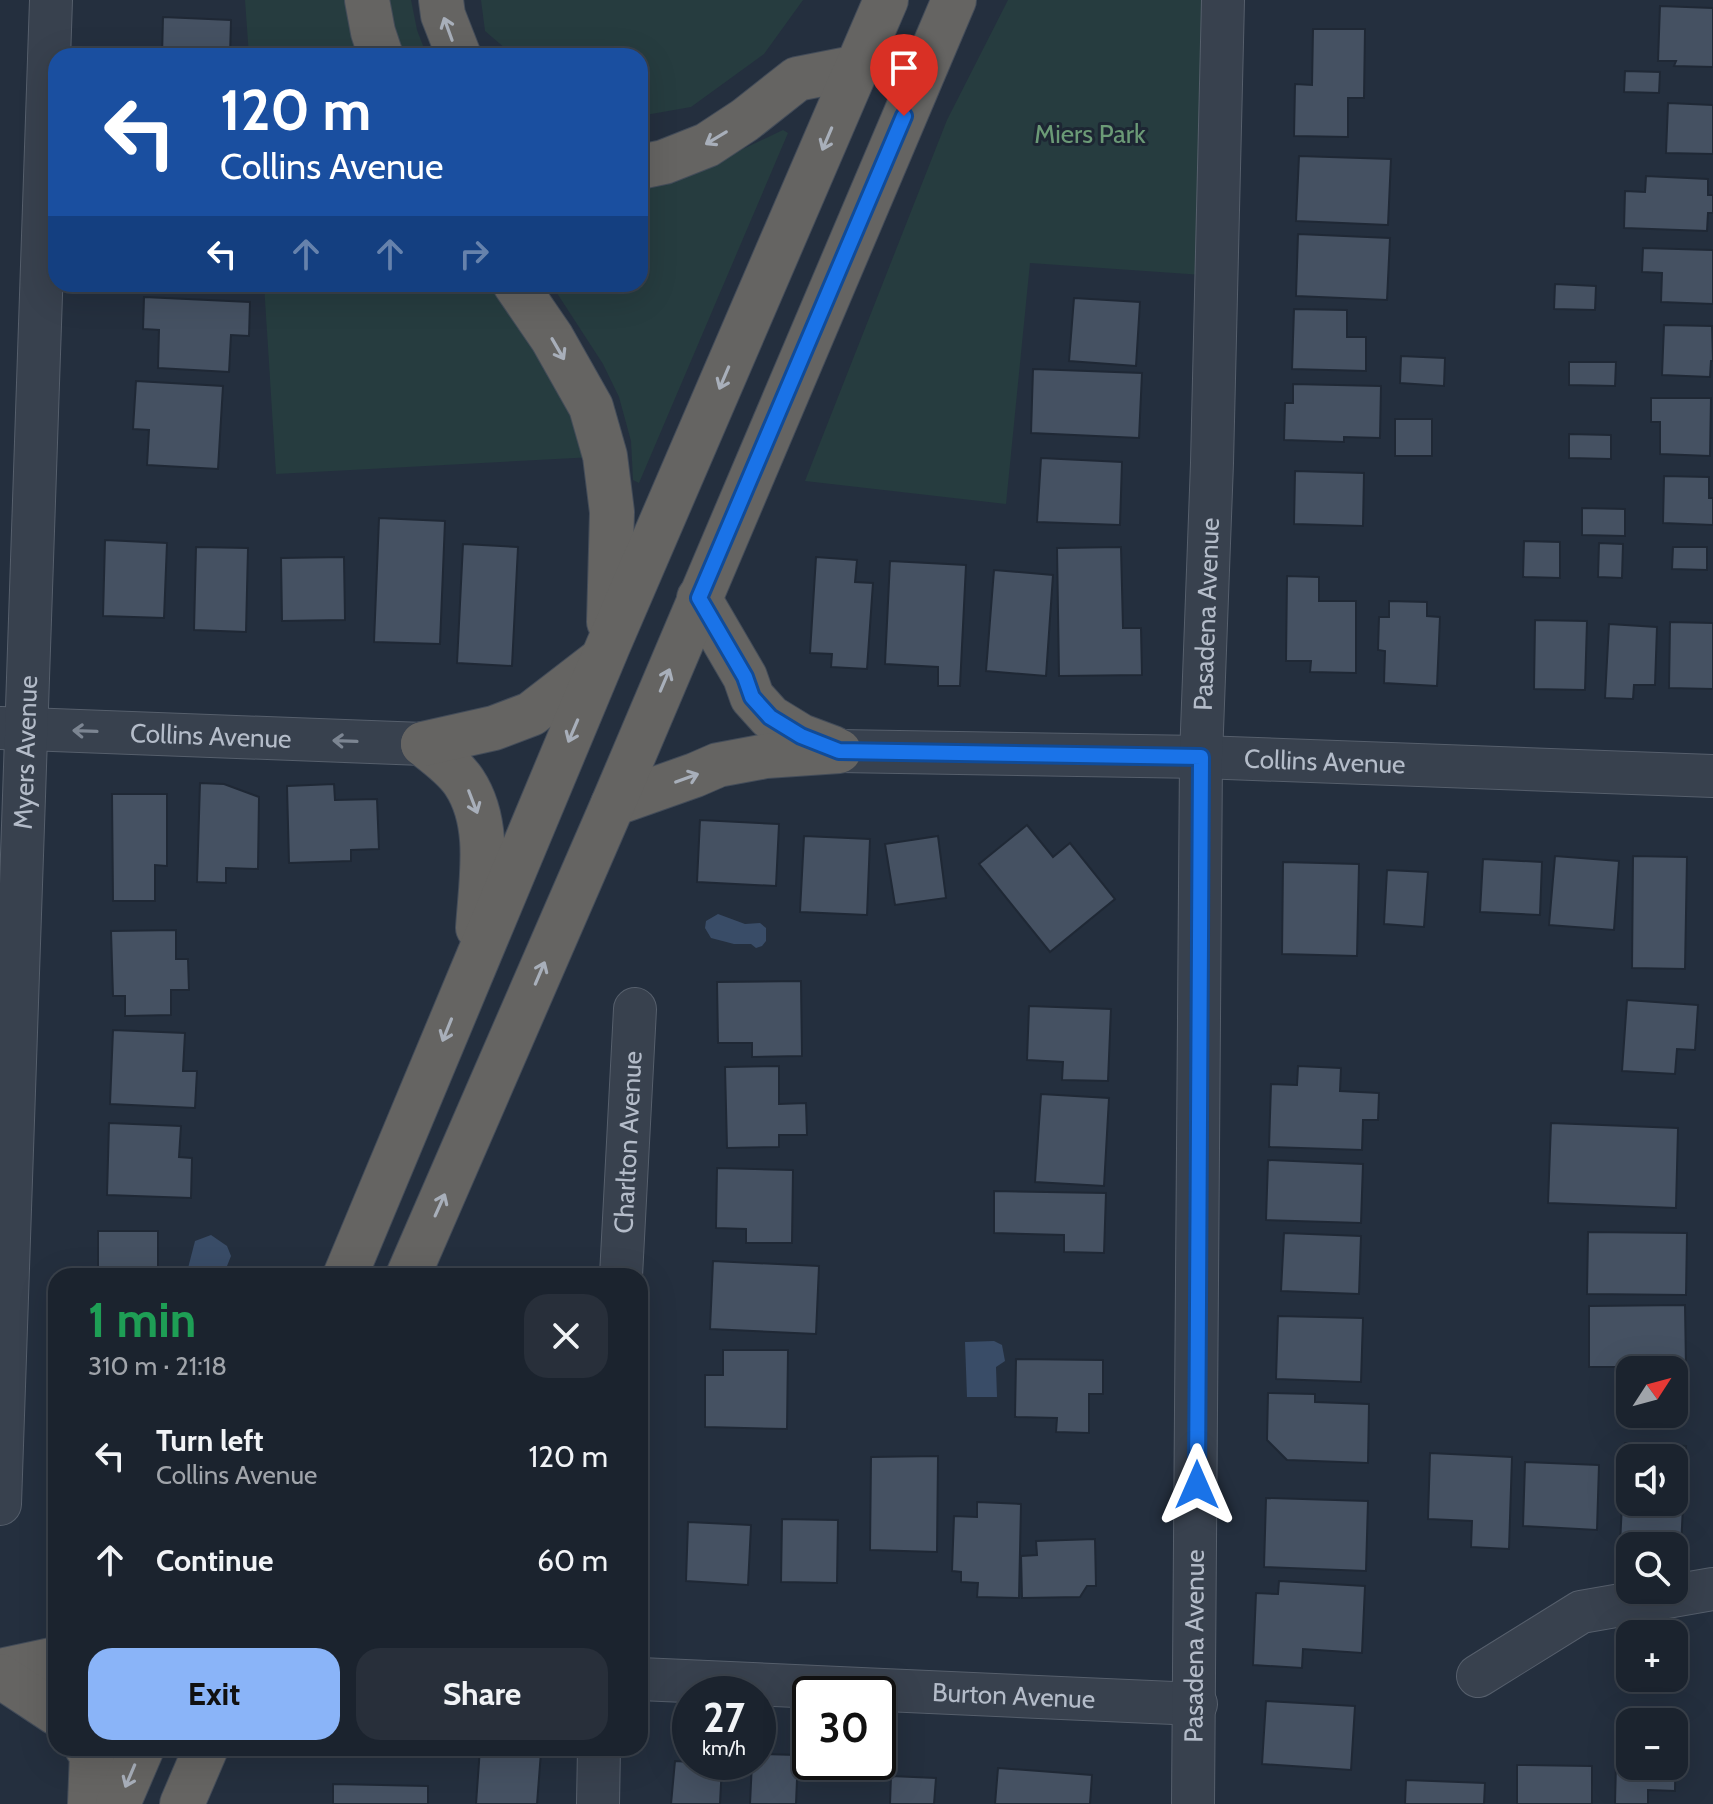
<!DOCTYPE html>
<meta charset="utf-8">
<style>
:root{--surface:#1b232e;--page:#282f3a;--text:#f1f3f6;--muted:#a0a4aa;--line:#39404a;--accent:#8ab4f8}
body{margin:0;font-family:Cabin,sans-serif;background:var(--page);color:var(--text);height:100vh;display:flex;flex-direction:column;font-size:30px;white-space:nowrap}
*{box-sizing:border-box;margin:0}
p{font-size:26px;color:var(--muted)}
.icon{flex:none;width:44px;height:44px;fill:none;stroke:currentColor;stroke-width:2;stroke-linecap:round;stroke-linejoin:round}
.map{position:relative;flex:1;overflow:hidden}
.drawer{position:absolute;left:48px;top:1268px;width:600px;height:488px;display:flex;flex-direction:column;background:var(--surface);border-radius:24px;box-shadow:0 8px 32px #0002,0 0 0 2px var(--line)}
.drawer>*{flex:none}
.top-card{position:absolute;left:48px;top:48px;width:600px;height:244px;border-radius:24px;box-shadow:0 8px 32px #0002,0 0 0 2px var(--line);background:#1a4fa0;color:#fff;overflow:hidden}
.needle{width:52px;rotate:54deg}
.controls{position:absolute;left:1616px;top:1356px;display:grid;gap:16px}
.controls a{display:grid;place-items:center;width:72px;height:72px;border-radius:16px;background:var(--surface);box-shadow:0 8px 32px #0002,0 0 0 2px var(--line);font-size:40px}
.speed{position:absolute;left:672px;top:1676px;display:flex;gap:16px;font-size:40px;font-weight:700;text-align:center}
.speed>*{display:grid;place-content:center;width:104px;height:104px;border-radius:50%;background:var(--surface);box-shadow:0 8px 32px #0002,0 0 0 2px var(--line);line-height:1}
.speed small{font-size:20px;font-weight:400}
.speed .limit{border:4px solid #111;border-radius:12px;background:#fff;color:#111}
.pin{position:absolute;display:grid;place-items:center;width:68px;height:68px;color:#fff;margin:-82px -34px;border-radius:50% 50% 50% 0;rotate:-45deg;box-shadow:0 0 8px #0007}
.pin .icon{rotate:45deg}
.me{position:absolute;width:88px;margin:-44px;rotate:0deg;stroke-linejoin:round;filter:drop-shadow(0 0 6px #0008)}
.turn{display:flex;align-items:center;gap:28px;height:168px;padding:0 40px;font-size:36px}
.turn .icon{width:104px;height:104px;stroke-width:2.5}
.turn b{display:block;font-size:56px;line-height:68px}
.lanes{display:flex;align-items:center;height:76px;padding:0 40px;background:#0003;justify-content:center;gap:40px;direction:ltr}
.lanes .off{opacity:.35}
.round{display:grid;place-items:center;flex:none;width:84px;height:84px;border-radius:24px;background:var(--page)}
.overview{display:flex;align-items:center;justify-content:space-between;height:136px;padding:0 40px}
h1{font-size:48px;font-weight:700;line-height:60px;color:#1e9e55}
.action{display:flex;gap:16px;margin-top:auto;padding:16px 40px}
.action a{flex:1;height:92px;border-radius:24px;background:var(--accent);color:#111;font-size:32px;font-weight:700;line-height:92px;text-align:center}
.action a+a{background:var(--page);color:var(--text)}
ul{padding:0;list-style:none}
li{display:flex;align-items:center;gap:24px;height:104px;padding:0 40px}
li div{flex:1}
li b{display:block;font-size:30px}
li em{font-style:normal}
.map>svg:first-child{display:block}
.green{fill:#263c3f}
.water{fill:#394c67}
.building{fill:#455162;stroke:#1f2835;stroke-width:2;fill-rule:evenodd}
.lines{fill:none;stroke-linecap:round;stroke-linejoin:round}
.minor-casing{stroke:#565f6c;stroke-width:44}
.trunk-casing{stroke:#434c59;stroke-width:46}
.minor{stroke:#38414e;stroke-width:42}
.trunk{stroke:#656462;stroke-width:44}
.oneway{stroke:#a8afba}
.oneway2{stroke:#7c8592}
.route-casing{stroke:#114b97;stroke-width:20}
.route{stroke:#1a73e8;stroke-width:14}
.labels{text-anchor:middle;stroke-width:6;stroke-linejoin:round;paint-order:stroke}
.park-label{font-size:26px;fill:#6b9a76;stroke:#1d2633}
.street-label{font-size:26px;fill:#b4bcc9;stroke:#1d2633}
</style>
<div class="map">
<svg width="1713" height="1804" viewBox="0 0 1713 1804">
<rect width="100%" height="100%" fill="#242f3e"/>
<!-- green -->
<g class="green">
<path d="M 245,0 L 350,0 L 363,56 L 249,56 Z"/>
<path d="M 389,0 L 411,0 L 417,30 L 427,56 L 406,56 L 396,36 Z"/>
<path d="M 481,0 L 803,0 L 764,54 L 691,107 L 640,116 L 640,56 L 514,56 L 485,31 Z"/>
<path d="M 1008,0 L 1233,0 L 1217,276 L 1030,263 L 1006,504 L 805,481 L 947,120 Z"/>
<path d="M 783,130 L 788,133 L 639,483 L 633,480 L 631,441 L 619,397 L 603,364 L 551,284 L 640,284 L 640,183 L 713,163 Z"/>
<path d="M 264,284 L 498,284 L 594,457 L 276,474 Z"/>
</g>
<!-- water -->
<g class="water">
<path d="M 718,914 L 745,924 L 760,923 L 766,928 L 766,941 L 762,946 L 756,948 L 751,944 L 734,944 L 711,938 L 705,928 L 706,921 Z"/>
<path d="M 211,1235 L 227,1246 L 231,1256 L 223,1276 L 186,1276 L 195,1241 Z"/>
<path d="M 994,1341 L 1002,1345 L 1005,1361 L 996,1367 L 997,1397 L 967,1397 L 965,1342 Z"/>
</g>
<!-- building -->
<g class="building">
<path d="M 1660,6 L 1713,8 L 1713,67 L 1674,66 L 1676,61 L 1658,61 Z"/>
<path d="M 163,17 L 231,20 L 230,56 L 162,56 Z"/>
<path d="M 1313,29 L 1365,29 L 1364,98 L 1348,98 L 1348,137 L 1294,136 L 1295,84 L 1312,85 Z"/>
<path d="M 1625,71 L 1660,72 L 1659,93 L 1624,92 Z"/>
<path d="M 1668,103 L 1713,105 L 1713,154 L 1666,153 Z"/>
<path d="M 1299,156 L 1391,159 L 1388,225 L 1296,221 Z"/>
<path d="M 1646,176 L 1708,179 L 1708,195 L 1713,195 L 1713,213 L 1708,213 L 1707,231 L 1624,228 L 1625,191 L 1645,192 Z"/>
<path d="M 1298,234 L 1390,238 L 1387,300 L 1296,296 Z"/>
<path d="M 1643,248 L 1713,250 L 1713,304 L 1661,302 L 1662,273 L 1642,272 Z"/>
<path d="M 1555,284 L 1596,286 L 1595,310 L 1554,309 Z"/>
<path d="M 144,297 L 250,302 L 249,336 L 231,335 L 229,372 L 158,368 L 159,330 L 143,329 Z"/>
<path d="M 1074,298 L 1140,302 L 1136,366 L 1069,361 Z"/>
<path d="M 1294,309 L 1347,310 L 1347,337 L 1366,337 L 1366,371 L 1292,369 Z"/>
<path d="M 1664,325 L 1712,326 L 1713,361 L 1711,361 L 1710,377 L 1662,375 Z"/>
<path d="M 1401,356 L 1445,358 L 1444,386 L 1400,383 Z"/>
<path d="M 1569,362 L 1616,362 L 1615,386 L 1569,385 Z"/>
<path d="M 1033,369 L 1142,373 L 1139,438 L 1031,433 Z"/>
<path d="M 136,381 L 223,386 L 218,469 L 147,465 L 149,430 L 133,429 Z"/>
<path d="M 1293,384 L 1381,386 L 1380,438 L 1344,437 L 1344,442 L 1284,440 L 1285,403 L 1293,403 Z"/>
<path d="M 1651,398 L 1711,398 L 1710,456 L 1660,454 L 1660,422 L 1651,422 Z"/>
<rect x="1395" y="419" width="37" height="37"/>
<path d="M 1569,434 L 1611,435 L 1611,459 L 1569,458 Z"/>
<path d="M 1041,458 L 1122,462 L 1120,525 L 1037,522 Z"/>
<path d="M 1295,471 L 1364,473 L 1363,526 L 1294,524 Z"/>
<path d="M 1664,476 L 1709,477 L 1709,498 L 1713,498 L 1713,525 L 1663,523 Z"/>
<path d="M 1582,508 L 1625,509 L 1625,536 L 1582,535 Z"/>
<path d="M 379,518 L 445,521 L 440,644 L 374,642 Z"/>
<path d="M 105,540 L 167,543 L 164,618 L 103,616 Z"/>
<path d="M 1524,541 L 1560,542 L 1560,578 L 1523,577 Z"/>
<path d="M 1599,543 L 1623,544 L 1622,578 L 1598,577 Z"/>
<path d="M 463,544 L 518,547 L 512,666 L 457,663 Z"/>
<path d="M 196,547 L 248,548 L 246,632 L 194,630 Z"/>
<path d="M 1121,547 L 1123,628 L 1141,628 L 1142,675 L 1059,676 L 1057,548 Z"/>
<path d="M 1673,547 L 1707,547 L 1707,570 L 1672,569 Z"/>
<path d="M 344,557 L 345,620 L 282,621 L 281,558 Z"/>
<path d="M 816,557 L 857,560 L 855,582 L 873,583 L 867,669 L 831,667 L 832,654 L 810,653 Z"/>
<path d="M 890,561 L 966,565 L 960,686 L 938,686 L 938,667 L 885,664 Z"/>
<path d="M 994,570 L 1053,575 L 1046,676 L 986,671 Z"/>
<path d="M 1287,576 L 1319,577 L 1319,601 L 1356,601 L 1356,673 L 1310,672 L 1311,661 L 1286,661 Z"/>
<path d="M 1389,601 L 1427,602 L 1427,616 L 1440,617 L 1437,686 L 1384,683 L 1385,651 L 1378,650 L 1379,617 L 1389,617 Z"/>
<path d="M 1535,620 L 1587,621 L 1585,690 L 1534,689 Z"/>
<path d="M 1670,622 L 1713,623 L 1713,689 L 1669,688 Z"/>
<path d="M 1609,624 L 1657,627 L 1655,685 L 1634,685 L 1633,699 L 1605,698 Z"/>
<path d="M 200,783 L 224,784 L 259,797 L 258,869 L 226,868 L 226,883 L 197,882 Z"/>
<path d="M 334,784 L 335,800 L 377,799 L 379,849 L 351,850 L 351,861 L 289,863 L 287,786 Z"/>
<path d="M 112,794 L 167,794 L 167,866 L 155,865 L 155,901 L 113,901 Z"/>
<path d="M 700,820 L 779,824 L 776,886 L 697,882 Z"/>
<path d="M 1027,825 L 1053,857 L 1070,843 L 1115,899 L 1050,952 L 979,864 Z"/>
<path d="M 804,836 L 870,839 L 867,915 L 800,912 Z"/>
<path d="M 938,836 L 946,898 L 895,905 L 885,844 Z"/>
<path d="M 1555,856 L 1619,861 L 1614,930 L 1549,925 Z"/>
<path d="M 1633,856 L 1687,857 L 1685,969 L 1632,968 Z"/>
<path d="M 1483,859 L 1542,862 L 1540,915 L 1480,912 Z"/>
<path d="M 1283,862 L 1359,864 L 1357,956 L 1282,954 Z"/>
<path d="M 1387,870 L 1428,872 L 1424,927 L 1384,924 Z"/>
<path d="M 176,930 L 176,959 L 188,959 L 189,990 L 171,990 L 171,1015 L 125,1016 L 125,996 L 113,996 L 111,931 Z"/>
<path d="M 801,981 L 802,1056 L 752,1057 L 752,1043 L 718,1043 L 717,982 Z"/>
<path d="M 1627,1000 L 1698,1005 L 1695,1050 L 1677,1049 L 1675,1074 L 1622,1071 Z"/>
<path d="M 1029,1006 L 1111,1009 L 1108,1081 L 1062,1080 L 1063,1062 L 1027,1060 Z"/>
<path d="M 113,1030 L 185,1033 L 183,1071 L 197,1071 L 195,1108 L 110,1104 Z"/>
<path d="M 779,1066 L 779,1104 L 806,1103 L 807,1135 L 779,1135 L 779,1147 L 727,1148 L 725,1067 Z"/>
<path d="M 1298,1066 L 1341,1068 L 1340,1091 L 1379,1093 L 1378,1120 L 1363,1120 L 1362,1150 L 1269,1147 L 1271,1084 L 1297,1085 Z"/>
<path d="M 1041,1094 L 1109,1098 L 1104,1186 L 1035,1182 Z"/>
<path d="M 109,1123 L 181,1126 L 179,1157 L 192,1158 L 191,1198 L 107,1195 Z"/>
<path d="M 1551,1123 L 1678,1128 L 1676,1208 L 1548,1203 Z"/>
<path d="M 1268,1160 L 1363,1164 L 1361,1223 L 1266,1220 Z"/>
<path d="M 717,1168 L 793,1170 L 792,1243 L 746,1243 L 746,1229 L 716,1228 Z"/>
<path d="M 994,1191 L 1106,1193 L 1104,1253 L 1064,1252 L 1064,1235 L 994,1233 Z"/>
<rect x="98" y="1231" width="60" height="45"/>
<path d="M 1588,1232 L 1687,1233 L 1686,1295 L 1587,1294 Z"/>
<path d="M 1284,1233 L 1361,1236 L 1359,1294 L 1281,1291 Z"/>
<path d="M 713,1261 L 819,1266 L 816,1334 L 710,1329 Z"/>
<path d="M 1685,1305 L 1686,1367 L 1589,1367 L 1589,1306 Z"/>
<path d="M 1278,1316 L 1363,1318 L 1361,1382 L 1276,1379 Z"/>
<path d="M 723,1350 L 788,1350 L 787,1429 L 705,1427 L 705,1375 L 723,1375 Z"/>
<path d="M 1016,1359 L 1103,1360 L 1103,1394 L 1089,1394 L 1089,1433 L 1056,1432 L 1057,1418 L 1015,1417 Z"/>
<path d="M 1268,1393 L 1315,1394 L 1315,1402 L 1369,1404 L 1368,1463 L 1287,1460 L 1267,1440 Z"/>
<path d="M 1625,1443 L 1686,1446 L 1681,1547 L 1620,1544 ZM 1630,1458 L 1674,1458 L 1674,1502 L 1630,1502 Z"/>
<path d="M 1430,1453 L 1512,1457 L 1509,1549 L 1471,1547 L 1472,1521 L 1428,1519 Z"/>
<path d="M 938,1456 L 937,1552 L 870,1550 L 871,1457 Z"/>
<path d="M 1525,1462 L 1599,1465 L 1597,1530 L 1523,1526 Z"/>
<path d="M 1266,1498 L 1368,1501 L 1366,1571 L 1264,1567 Z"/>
<path d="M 977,1502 L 1021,1504 L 1019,1598 L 977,1597 L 978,1583 L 961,1582 L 961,1572 L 952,1571 L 954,1516 L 977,1517 Z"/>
<path d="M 782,1519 L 838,1520 L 837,1583 L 781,1582 Z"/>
<path d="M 688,1522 L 751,1525 L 748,1585 L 686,1581 Z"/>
<path d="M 1095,1539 L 1096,1586 L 1087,1586 L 1080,1597 L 1022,1598 L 1021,1556 L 1037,1555 L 1036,1541 Z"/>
<path d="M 1279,1581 L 1365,1586 L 1362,1653 L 1303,1649 L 1302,1668 L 1253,1665 L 1256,1593 L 1278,1594 Z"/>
<path d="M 1266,1701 L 1355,1706 L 1351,1770 L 1262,1764 Z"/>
<path d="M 1617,1722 L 1630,1723 L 1630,1766 L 1674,1766 L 1674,1724 L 1676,1724 L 1675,1791 L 1648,1790 L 1648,1804 L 1615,1804 Z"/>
<path d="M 480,1748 L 541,1752 L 537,1804 L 476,1804 Z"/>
<path d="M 758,1754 L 798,1755 L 796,1804 L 750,1804 L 752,1762 L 758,1762 Z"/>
<path d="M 675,1761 L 722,1764 L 720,1804 L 671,1804 Z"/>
<path d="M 1517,1765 L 1592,1766 L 1592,1804 L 1517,1804 Z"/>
<path d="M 998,1768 L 1092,1775 L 1090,1804 L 995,1804 Z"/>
<path d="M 891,1776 L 936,1778 L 934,1804 L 890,1804 Z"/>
<path d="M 1406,1780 L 1485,1783 L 1484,1804 L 1405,1804 Z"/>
<path d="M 333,1784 L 428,1786 L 428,1804 L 333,1804 Z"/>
</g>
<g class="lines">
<defs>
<g id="minor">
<path id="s1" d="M 1,728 L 423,744"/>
<path id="s2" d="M 839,751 L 1201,757 L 1713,776"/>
<path id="s3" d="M 621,1276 L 635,1009"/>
<path id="s4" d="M 0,1504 L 51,0"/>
<path d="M 1478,1676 L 1581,1612 L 1713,1589"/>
<path id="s5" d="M 640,1679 L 1196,1704"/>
<path d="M 598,1804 L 599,1748"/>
<path id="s6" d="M 1193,1804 L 1201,757 L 1212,463 L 1223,0"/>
</g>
<g id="trunk">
<path d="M 367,0 L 373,32 L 381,56"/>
<path d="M 441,0 L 443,15 L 459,56"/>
<path d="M 640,167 L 664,162 L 707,145 L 745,120 L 797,79 L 858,67"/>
<path d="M 515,284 L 552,338 L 591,407 L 605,456 L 612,512 L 609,622"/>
<path d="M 699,598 L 745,677 L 752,697 L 770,717 L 801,736 L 833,748"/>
<path d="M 423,744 C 437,755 454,767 464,782 C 492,824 481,880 478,928"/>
<path d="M 423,744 L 494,728 L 531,714 L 601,660"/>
<path d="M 613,804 L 695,775 L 718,765 L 766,756 L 839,751"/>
<path d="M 345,1276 L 608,646 L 886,0"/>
<path d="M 408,1276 L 613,804 L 954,0"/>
<path d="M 0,1671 L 56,1659"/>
<path d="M 0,1676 L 56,1713"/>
<path d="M 87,1748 L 92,1754 L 90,1804"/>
<path d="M 118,1804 L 142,1748"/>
<path d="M 182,1804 L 206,1748"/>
</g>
</defs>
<!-- minor casing -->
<use href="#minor" class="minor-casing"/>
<!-- trunk casing -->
<use href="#trunk" class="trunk-casing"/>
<!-- minor -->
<use href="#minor" class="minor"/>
<!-- trunk -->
<use href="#trunk" class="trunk"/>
</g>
<!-- one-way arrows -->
<defs><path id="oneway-shaft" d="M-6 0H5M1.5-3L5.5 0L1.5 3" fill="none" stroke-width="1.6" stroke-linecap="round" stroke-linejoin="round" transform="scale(2)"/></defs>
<g class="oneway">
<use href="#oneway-shaft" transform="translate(448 29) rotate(-110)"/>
<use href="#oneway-shaft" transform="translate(716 138) rotate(149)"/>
<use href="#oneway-shaft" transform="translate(827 139) rotate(113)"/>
<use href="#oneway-shaft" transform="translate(558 349) rotate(60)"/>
<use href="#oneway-shaft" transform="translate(724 378) rotate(113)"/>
<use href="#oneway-shaft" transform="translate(665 680) rotate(-67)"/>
<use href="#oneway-shaft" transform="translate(573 731) rotate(113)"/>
<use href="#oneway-shaft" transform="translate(687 778) rotate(-20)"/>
<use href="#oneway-shaft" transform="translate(473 802) rotate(69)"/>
<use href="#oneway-shaft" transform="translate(540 973) rotate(-67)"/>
<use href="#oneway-shaft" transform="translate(447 1030) rotate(112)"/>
<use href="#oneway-shaft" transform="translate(440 1205) rotate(-66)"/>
<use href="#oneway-shaft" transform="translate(130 1776) rotate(113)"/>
</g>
<g class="oneway2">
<use href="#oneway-shaft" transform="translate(85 731) rotate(-178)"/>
<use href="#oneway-shaft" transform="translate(345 741) rotate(-178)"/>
</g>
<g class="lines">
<defs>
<path id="route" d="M 904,116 L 699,598 L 745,677 L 752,697 L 770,717 L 801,736 L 839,751 L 1201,757 L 1197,1485"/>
</defs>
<!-- route casing -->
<use href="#route" class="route-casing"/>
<!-- route -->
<use href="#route" class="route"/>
</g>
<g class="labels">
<!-- park labels -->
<g class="park-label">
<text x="1090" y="143">Miers Park</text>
</g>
<!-- street labels -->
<g class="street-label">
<text dy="9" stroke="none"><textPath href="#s6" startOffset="1190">Pasadena Avenue</textPath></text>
<text dy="9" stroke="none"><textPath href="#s1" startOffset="210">Collins Avenue</textPath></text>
<text dy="9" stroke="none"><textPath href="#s4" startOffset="752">Myers Avenue</textPath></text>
<text dy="9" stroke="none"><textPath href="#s2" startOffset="486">Collins Avenue</textPath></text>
<text dy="9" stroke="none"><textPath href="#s3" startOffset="134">Charlton Avenue</textPath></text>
<text dy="9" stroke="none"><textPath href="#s6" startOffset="158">Pasadena Avenue</textPath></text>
<text dy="9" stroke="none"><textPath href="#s5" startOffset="374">Burton Avenue</textPath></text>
</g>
</g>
</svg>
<div class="controls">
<a><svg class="needle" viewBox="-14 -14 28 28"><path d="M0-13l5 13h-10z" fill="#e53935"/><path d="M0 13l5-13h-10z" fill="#a0a4aa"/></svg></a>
<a><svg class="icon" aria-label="sound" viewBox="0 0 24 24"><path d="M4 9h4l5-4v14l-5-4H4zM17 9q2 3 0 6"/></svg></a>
<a><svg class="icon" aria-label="search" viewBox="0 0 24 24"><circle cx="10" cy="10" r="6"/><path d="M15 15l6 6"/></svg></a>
<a>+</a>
<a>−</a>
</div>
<div class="speed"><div>27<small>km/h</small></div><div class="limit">30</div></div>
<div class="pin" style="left:904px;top:116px;background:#d93025"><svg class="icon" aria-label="arrive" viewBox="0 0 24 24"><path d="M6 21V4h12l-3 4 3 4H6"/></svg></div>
<svg class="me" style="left:1197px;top:1485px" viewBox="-20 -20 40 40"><path d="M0-17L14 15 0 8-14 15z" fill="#1a73e8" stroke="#fff" stroke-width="4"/></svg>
<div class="top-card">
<div class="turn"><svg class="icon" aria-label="left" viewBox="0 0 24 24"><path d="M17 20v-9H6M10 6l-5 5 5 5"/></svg><div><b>120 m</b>Collins Avenue</div></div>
<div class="lanes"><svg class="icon" aria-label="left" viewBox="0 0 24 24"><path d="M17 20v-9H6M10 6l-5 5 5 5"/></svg><svg class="icon off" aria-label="ahead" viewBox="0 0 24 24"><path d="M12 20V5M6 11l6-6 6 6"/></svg><svg class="icon off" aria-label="ahead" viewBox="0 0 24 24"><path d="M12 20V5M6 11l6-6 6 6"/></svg><svg class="icon off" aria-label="right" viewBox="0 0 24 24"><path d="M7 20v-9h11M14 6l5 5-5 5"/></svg></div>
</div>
<section class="drawer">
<div class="overview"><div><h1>1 min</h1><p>310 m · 21:18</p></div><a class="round"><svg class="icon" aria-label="close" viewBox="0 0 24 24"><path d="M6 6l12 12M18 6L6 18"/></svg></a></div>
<ul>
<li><svg class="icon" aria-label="left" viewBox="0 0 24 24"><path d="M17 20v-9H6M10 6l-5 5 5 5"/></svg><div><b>Turn left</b><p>Collins Avenue</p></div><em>120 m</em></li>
<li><svg class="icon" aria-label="ahead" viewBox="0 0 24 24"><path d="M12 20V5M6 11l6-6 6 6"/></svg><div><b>Continue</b></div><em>60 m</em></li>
</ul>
<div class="action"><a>Exit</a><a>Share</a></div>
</section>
</div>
